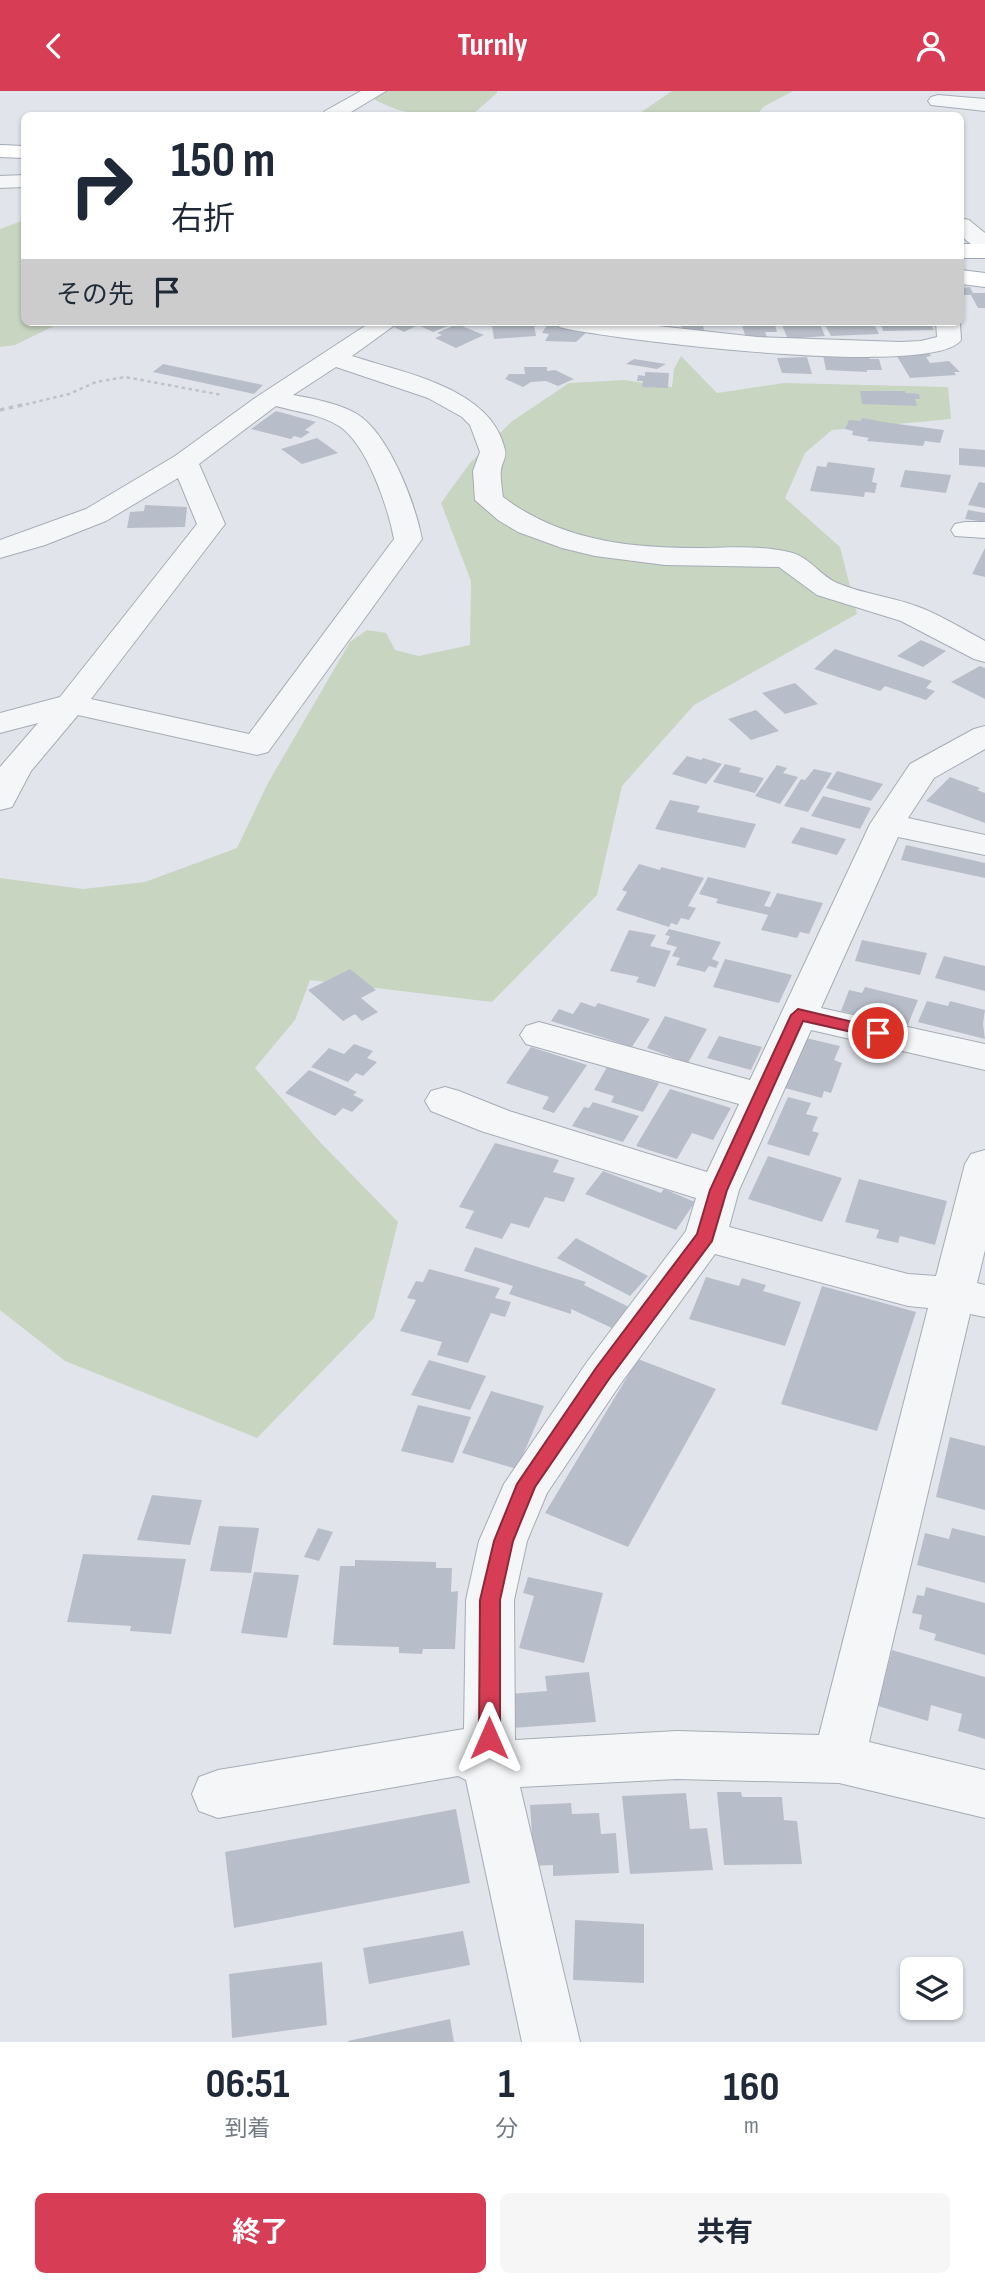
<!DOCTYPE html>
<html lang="ja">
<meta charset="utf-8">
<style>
:root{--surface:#fff;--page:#f6f6f7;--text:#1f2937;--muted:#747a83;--accent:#d73e56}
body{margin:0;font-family:"Sofia Sans Condensed","Noto Sans JP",sans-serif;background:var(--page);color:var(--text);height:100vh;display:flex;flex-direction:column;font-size:26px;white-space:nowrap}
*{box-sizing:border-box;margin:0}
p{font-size:23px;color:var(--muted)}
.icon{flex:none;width:38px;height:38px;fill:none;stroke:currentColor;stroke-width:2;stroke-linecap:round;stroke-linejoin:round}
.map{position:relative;height:1951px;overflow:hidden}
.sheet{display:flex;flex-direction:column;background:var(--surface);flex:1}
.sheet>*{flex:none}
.guide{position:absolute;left:21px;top:21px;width:943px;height:214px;border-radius:10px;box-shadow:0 2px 5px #0004;background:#fff;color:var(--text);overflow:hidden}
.buttons{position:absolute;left:900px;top:1866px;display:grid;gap:14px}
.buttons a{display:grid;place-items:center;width:63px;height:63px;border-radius:10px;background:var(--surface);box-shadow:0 2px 5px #0004;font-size:35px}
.pin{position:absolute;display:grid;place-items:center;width:60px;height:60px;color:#fff;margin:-30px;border:4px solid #fff;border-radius:50%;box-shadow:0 2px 7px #0007}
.me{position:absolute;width:77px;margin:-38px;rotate:0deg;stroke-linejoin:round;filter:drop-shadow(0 0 5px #0008)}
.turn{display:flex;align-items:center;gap:24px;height:147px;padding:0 35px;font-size:32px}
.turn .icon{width:91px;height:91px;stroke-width:2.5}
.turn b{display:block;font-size:49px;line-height:60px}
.then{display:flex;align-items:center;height:66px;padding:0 35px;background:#0003;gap:14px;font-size:26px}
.eta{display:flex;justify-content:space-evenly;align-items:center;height:119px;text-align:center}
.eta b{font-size:42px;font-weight:700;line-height:49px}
.primary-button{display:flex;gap:14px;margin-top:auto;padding:14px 35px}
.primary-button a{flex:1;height:80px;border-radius:10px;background:var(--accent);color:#fff;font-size:28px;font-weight:700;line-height:80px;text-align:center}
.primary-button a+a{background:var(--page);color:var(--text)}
header{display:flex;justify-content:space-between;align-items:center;height:91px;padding:0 35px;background:var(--accent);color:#fff;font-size:32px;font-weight:700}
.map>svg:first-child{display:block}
.green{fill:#c7d5c1}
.building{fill:#b8bec9}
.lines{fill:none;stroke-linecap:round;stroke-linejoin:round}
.minor-casing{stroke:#a6acb6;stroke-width:2}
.major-casing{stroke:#9fa9b7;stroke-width:2}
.path-far1{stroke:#bfc3c9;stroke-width:2.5;stroke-dasharray:3.5 3.5;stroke-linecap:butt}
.path{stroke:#bfc3c9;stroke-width:3.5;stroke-dasharray:4.5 4.5;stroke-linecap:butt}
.minor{fill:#f4f6f8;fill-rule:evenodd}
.major{fill:#fff;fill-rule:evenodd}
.route{fill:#d73e56;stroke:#8c2838;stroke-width:2}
</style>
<header><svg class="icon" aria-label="back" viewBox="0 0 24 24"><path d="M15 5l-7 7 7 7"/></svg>Turnly<svg class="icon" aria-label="person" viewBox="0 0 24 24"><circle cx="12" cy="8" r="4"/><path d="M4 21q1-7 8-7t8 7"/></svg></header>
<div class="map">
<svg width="985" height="1951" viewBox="0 0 985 1951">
<rect width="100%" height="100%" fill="#e1e5eb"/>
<!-- green -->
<g class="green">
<path d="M 362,0 L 497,0 L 497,2 L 473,23 C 433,28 395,25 362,0 Z"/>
<path d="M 672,0 L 793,0 L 763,16 L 757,24 L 637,24 Z"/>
<path d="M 24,129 L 24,231 L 62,231 L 15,254 L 0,256 L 0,138 Z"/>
<path d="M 681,265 L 717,302 L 784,292 L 948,296 L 951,328 L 832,339 L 805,362 L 785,407 L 840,456 L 857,523 L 694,614 L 622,695 L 597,804 L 492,911 L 310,889 L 295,929 L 255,977 L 319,1050 L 398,1131 L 374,1227 L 257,1347 L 65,1270 L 0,1219 L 0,787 L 83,798 L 145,791 L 237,757 L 268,692 L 350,551 L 367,539 L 386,542 L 395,559 L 419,565 L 470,554 L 471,490 L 441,412 L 470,372 L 511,331 L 569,292 L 624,289 L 672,296 L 674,278 Z"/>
</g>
<!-- building -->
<g class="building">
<path d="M 970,196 L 973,202 L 985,202 L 985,217 L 978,217 L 971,204 L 961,204 L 961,197 Z"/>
<path d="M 403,231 L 457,231 L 433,241 L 418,234 L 404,241 L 392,235 Z"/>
<path d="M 500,231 L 534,233 L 536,245 L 494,248 L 492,235 L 500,234 Z"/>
<path d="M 681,231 L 702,231 L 705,243 L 683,241 Z"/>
<path d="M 741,231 L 774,231 L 777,241 L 765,241 L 767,246 L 746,247 Z"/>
<path d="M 819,231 L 825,245 L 788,248 L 781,232 Z"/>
<path d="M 843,231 L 873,231 L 879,243 L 831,245 L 824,232 Z"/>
<path d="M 880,231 L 930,231 L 934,239 L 883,240 Z"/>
<path d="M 457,233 L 484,244 L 456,257 L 435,247 L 442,244 L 437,242 Z"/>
<path d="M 547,234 L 580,237 L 588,240 L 576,251 L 545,250 L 549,243 L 542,242 Z"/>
<path d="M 928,260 L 931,265 L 926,266 L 930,272 L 949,270 L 960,281 L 954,281 L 956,284 L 910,287 L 895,262 Z"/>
<path d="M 823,264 L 869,265 L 870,268 L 879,268 L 882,279 L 867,279 L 867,281 L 826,279 Z"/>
<path d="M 807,266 L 812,283 L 782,282 L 777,267 Z"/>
<path d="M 634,268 L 666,273 L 657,278 L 626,273 Z"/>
<path d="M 163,273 L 263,294 L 254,303 L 153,281 Z"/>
<path d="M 524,276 L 547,276 L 547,280 L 555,279 L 574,288 L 558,295 L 546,290 L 531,291 L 523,296 L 505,288 L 509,283 L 525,283 Z"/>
<path d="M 645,281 L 669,282 L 668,297 L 642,296 L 643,290 L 637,290 L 638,284 L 645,285 Z"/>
<path d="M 860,300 L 905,300 L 905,302 L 919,303 L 920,308 L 915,308 L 917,315 L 862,313 Z"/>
<path d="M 276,320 L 316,331 L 305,339 L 310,341 L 301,347 L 294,345 L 291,348 L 251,338 Z"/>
<path d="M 862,327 L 890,332 L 944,339 L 940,352 L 925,350 L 923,355 L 867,350 L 869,347 L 852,344 L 853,340 L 845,338 L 849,329 L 861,330 Z"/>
<path d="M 317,347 L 338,362 L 302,373 L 281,358 Z"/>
<path d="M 959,357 L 985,359 L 985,376 L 959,374 Z"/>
<path d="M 828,371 L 875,377 L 872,391 L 877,392 L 875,402 L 865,401 L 864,406 L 810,400 L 817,375 L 826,376 Z"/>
<path d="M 905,379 L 951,384 L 946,402 L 900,396 Z"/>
<path d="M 979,391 L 985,392 L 985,417 L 968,414 Z"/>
<path d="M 145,414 L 187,416 L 185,436 L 127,437 L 130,421 L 144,420 Z"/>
<path d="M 968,419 L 985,422 L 985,431 L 965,428 Z"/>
<path d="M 985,457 L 985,486 L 972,483 Z"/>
<path d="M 921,549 L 946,560 L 923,576 L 897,565 Z"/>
<path d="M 835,558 L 932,590 L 926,597 L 935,600 L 926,609 L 885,595 L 880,600 L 814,578 Z"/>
<path d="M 980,575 L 985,577 L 985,608 L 951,591 Z"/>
<path d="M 795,592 L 818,613 L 785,623 L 762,602 Z"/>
<path d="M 756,619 L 779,640 L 751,649 L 728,628 Z"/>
<path d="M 687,665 L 701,669 L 703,667 L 722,673 L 706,693 L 672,683 Z"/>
<path d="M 725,673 L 741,677 L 739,681 L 764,687 L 755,702 L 713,691 Z"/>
<path d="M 777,674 L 787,677 L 783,682 L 798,686 L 780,713 L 755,705 Z"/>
<path d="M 814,678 L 832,682 L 808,721 L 784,715 L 801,688 L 805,689 Z"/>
<path d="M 837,680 L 883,693 L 871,710 L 826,697 Z"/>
<path d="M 950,686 L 980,697 L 977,699 L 985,702 L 985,732 L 926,710 Z"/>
<path d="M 823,705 L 871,717 L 860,738 L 811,725 Z"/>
<path d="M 670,709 L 700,715 L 697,721 L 756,733 L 745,757 L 655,738 Z"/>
<path d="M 801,736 L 846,748 L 837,764 L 791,752 Z"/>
<path d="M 906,754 L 985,772 L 985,787 L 901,769 Z"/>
<path d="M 639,773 L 660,779 L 661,776 L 704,787 L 688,815 L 696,817 L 689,829 L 681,827 L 677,834 L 671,832 L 669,836 L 616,819 L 627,801 L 622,799 Z"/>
<path d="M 708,786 L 771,801 L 764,815 L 770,816 L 777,802 L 823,812 L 809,843 L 800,841 L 797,847 L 761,839 L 768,824 L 716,812 L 718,808 L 699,803 Z"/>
<path d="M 669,838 L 721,851 L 712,868 L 719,871 L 716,877 L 709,875 L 705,881 L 676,874 L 680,867 L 672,865 L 677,856 L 666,853 L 670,845 L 665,844 Z"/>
<path d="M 629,839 L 656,844 L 650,855 L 671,860 L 655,896 L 636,891 L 639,886 L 610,880 Z"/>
<path d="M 862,849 L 927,862 L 920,884 L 855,870 Z"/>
<path d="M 944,865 L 985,875 L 985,900 L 935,887 Z"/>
<path d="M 725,868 L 792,884 L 779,912 L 713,896 Z"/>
<path d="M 350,878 L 376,899 L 361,907 L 378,921 L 362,930 L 355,923 L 343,930 L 308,899 Z"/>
<path d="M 865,896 L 918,909 L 907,936 L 841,920 L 849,899 L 862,902 Z"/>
<path d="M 927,910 L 948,915 L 950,910 L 985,919 L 983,933 L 985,948 L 918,931 Z"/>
<path d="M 581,911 L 595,916 L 598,912 L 650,928 L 632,956 L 551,930 L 559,918 L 573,923 Z"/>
<path d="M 665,925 L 707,938 L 688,972 L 647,957 Z"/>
<path d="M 719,945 L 762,956 L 751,979 L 707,967 Z"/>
<path d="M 806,947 L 840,955 L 834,969 L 842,972 L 831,1002 L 824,1000 L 822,1007 L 785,997 Z"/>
<path d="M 354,953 L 373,960 L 367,967 L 377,971 L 363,985 L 356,982 L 348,991 L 311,976 L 329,957 L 344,963 Z"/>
<path d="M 531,956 L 587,974 L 554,1022 L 542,1018 L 549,1006 L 506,992 Z"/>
<path d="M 607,976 L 659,992 L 643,1021 L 611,1011 L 614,1005 L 594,999 Z"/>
<path d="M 309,979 L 357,1001 L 353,1004 L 364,1009 L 352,1021 L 343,1017 L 335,1025 L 285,1002 Z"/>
<path d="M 670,998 L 731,1017 L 713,1049 L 692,1042 L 677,1068 L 636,1055 Z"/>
<path d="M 788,1006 L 811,1012 L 806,1023 L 818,1026 L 812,1040 L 819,1042 L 809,1065 L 767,1053 Z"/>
<path d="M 593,1011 L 639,1025 L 623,1051 L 572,1035 L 584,1016 L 589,1017 Z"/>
<path d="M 495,1052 L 559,1069 L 553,1081 L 575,1087 L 564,1111 L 545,1106 L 529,1137 L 511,1132 L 502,1148 L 465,1137 L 474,1120 L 459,1116 Z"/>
<path d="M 768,1065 L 842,1087 L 822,1131 L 748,1108 Z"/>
<path d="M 603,1080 L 661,1102 L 664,1098 L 695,1111 L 676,1139 L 585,1103 Z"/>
<path d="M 859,1088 L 947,1110 L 935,1154 L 900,1145 L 898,1152 L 876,1147 L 879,1139 L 845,1131 Z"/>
<path d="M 576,1147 L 648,1185 L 630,1205 L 557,1167 Z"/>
<path d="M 475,1156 L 586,1191 L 584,1194 L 631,1217 L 614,1238 L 571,1218 L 571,1223 L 509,1203 L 513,1195 L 464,1180 Z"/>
<path d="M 429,1178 L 500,1197 L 495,1207 L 511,1211 L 505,1226 L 491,1222 L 468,1272 L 437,1264 L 442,1251 L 400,1240 L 416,1209 L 407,1207 L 416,1190 L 423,1191 Z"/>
<path d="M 706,1186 L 739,1195 L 742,1187 L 766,1194 L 763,1200 L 801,1211 L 785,1255 L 689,1228 Z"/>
<path d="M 822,1195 L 916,1221 L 877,1340 L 781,1313 Z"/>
<path d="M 638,1268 L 716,1298 L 628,1456 L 545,1422 Z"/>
<path d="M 429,1269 L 486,1285 L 470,1319 L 411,1304 Z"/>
<path d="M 491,1300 L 544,1315 L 517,1378 L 462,1362 Z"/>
<path d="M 418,1314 L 471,1326 L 453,1372 L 401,1360 Z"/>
<path d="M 950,1346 L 985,1355 L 985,1419 L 936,1406 Z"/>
<path d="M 152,1404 L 202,1409 L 190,1454 L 137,1449 Z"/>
<path d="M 219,1435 L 259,1437 L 251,1482 L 210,1480 Z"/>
<path d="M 318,1437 L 333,1441 L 319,1470 L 304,1466 Z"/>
<path d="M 952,1437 L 985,1445 L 985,1492 L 917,1474 L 925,1442 L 949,1448 Z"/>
<path d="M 83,1463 L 186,1468 L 171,1543 L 130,1540 L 131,1535 L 67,1531 Z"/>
<path d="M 355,1469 L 436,1471 L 436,1477 L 452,1477 L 451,1501 L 458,1500 L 455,1558 L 423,1558 L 422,1563 L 399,1562 L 399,1556 L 333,1554 L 340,1475 L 355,1475 Z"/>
<path d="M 254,1481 L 299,1484 L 287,1547 L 241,1542 Z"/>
<path d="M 528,1486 L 603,1502 L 584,1572 L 519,1557 L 534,1505 L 523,1502 Z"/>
<path d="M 926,1496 L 985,1512 L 985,1564 L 934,1549 L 936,1543 L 919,1538 L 922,1524 L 912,1522 L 917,1504 L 924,1505 Z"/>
<path d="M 892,1559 L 985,1586 L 985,1648 L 958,1640 L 962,1623 L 931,1614 L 928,1630 L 878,1615 Z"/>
<path d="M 589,1581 L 596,1631 L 512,1637 L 509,1603 L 547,1600 L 545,1585 Z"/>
<path d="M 717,1701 L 741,1701 L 742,1706 L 782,1706 L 784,1729 L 797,1730 L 802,1773 L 724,1774 Z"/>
<path d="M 686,1702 L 690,1738 L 707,1737 L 713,1779 L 630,1783 L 622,1705 Z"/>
<path d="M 571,1712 L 572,1723 L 599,1722 L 601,1743 L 616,1742 L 619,1782 L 553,1785 L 553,1774 L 534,1775 L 530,1714 Z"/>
<path d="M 456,1718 L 470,1792 L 234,1837 L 225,1761 Z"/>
<path d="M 575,1829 L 644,1833 L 644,1892 L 573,1889 Z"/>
<path d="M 463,1840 L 470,1874 L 369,1893 L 363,1857 Z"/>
<path d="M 322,1871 L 327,1934 L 232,1947 L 229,1883 Z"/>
<path d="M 450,1928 L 454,1951 L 348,1951 L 348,1950 Z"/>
</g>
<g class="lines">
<defs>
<g id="minor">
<path d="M 361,0 L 386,0 L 346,24 L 322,24 L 325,20 Z"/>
<path d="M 938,4 L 985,8 L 985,20 L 931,14 L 928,10 L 931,6 Z"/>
<path d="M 24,84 L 24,96 L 0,97 L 0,85 Z"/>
<path d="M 961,127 L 969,129 L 985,142 L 985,160 L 977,158 L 961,145 Z"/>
<path d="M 371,231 L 399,231 L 352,265 C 404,282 492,297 505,359 C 507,365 502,372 501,379 C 500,387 502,398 503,406 C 558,448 626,457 694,457 C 723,457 755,454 784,460 C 810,464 816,482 837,492 C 865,504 896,506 924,518 C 945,527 965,539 985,550 L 985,571 L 974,568 L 901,530 L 817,504 L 779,476 L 665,474 L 595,465 L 562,457 L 518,441 L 498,429 L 475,409 L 473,380 L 480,361 L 470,334 L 462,326 L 428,307 L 336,276 L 293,304 C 314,308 338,312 357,323 C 389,343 415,412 422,448 L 268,661 L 257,664 L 78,624 L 31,680 L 12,716 L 0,719 L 0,676 L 38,632 L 0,642 L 0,622 L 60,606 L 197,433 L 178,387 L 106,430 L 45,454 L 0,467 L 0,449 L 86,418 L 175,365 L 255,307 ZM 276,315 C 297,321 320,323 339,335 C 367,353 388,416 394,448 L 249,643 L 91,608 L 225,433 L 199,373 Z"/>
<path d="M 556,231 L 622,231 L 757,246 L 901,251 L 921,250 L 937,246 L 936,231 L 960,231 L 961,249 C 935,288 612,249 559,236 Z"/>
<path d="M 965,431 L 985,431 L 985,447 L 955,445 L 951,439 L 955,433 Z"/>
<path d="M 985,635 L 985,658 L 934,687 L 908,727 L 985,744 L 985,764 L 898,746 L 821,917 L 985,953 L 985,979 L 811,939 L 739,1099 L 729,1136 L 908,1183 L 936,1185 L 965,1073 L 971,1063 L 985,1059 L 985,1159 L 977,1192 L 985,1194 L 985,1226 L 970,1223 L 869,1651 L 985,1679 L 985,1727 L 839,1692 L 677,1688 L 520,1696 L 580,1951 L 522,1951 L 466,1689 L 458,1685 L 218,1727 L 199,1720 L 192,1703 L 199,1686 L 218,1679 L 464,1638 L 466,1509 L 479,1450 L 504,1393 L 587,1271 L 686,1140 L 696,1107 L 481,1040 L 431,1020 L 425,1010 L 431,1000 L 445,996 L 459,1000 L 509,1020 L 707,1081 L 739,1013 L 526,953 L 520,944 L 526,935 L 539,931 L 750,989 L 870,733 L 910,673 L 974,638 ZM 715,1163 L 908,1215 L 928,1217 L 819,1644 L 677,1640 L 515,1649 L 514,1509 L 527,1450 L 547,1402 L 619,1295 Z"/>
</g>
<g id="major">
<path d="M 0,54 L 24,55 L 24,67 L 0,66 Z"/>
<rect x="961" y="153" width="24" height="14"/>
<path d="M 961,179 L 985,182 L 985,196 L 961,193 Z"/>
</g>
</defs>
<!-- minor casing -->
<use href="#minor" class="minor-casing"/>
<!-- major casing -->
<use href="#major" class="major-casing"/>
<!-- path-far1 -->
<path class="path-far1" d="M 19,315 L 69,303 L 96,291 L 125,286 L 222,304"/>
<!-- path -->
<path class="path" d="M 0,319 L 26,313"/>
<!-- minor -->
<use href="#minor" class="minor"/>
<!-- major -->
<use href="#major" class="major"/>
</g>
<!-- route -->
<path class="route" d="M 798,918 L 878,937 L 886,942 L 878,947 L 803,930 L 727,1099 L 712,1150 L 609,1288 L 535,1396 L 513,1450 L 500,1509 L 500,1647 L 497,1654 L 489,1656 L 482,1654 L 479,1647 L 480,1509 L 494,1450 L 517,1393 L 596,1277 L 697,1143 L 710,1099 L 791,924 Z"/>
</svg>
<div class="buttons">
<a><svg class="icon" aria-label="layers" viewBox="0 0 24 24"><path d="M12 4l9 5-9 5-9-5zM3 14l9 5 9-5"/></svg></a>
</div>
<div class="pin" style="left:878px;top:942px;background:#d93025"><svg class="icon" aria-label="arrive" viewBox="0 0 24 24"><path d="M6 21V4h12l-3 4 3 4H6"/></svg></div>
<svg class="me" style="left:489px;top:1647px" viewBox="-20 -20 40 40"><path d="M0-17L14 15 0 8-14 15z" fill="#d73e56" stroke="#fff" stroke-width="4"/></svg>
<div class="guide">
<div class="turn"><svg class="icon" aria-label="right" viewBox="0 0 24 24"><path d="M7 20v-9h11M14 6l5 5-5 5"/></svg><div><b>150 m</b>右折</div></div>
<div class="then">その先<svg class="icon" aria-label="arrive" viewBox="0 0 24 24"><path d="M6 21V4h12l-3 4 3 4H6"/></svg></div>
</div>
</div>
<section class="sheet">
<div class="eta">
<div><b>06:51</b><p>到着</p></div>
<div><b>1</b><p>分</p></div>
<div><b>160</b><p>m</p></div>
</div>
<div class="primary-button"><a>終了</a><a>共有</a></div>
</section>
